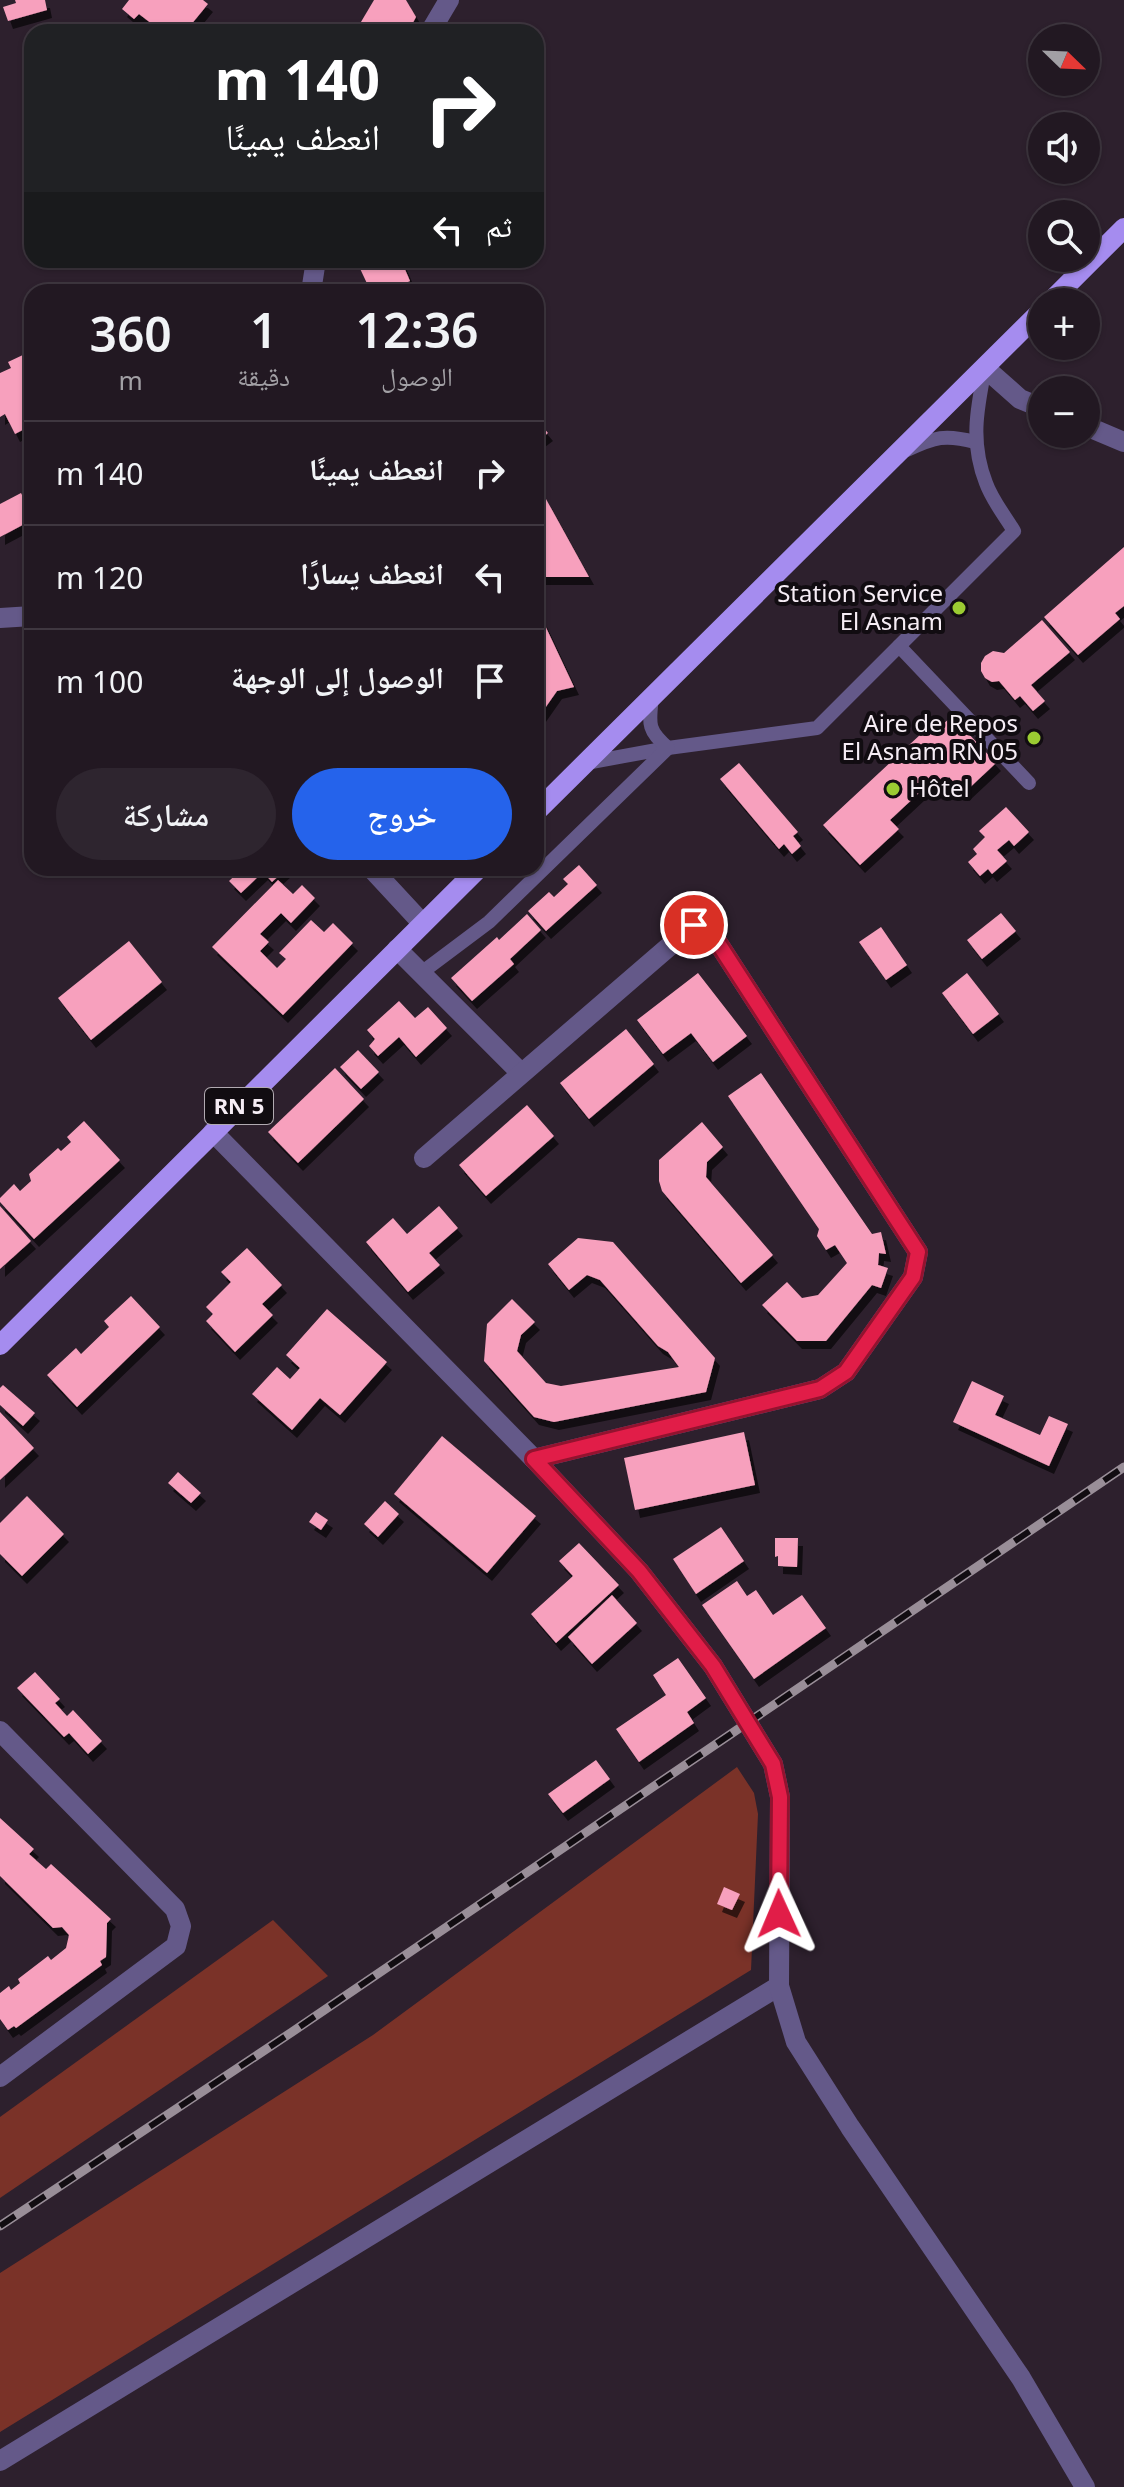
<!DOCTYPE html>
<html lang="ar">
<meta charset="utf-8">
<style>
:root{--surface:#221822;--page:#2e252f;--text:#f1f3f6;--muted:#a2a0a5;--line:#3f3740;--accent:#2563eb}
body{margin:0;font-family:"Noto Sans","Noto Naskh Arabic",sans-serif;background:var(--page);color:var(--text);direction:rtl;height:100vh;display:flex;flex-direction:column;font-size:30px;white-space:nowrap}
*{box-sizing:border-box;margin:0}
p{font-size:26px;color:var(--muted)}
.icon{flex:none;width:44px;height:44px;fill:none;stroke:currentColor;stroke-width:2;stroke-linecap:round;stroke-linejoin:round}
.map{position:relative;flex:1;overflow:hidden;direction:ltr}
.panel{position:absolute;left:24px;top:284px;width:520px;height:592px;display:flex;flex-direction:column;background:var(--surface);border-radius:24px;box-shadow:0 2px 6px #0004,0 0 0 2px var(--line);direction:rtl}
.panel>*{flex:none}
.guide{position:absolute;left:24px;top:24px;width:520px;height:244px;border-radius:24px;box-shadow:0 2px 6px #0004,0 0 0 2px var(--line);direction:rtl;background:#202124;color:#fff;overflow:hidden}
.needle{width:52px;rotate:113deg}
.buttons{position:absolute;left:1028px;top:24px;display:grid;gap:16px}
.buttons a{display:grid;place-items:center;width:72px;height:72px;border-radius:50%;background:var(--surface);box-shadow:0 2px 6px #0004,0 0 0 2px var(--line);font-size:40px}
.pin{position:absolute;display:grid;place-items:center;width:68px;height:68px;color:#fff;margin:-34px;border:4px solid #fff;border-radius:50%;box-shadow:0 2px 8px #0007}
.me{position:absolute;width:88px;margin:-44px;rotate:359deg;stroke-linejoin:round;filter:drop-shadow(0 0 6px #0008)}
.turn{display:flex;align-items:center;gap:28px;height:168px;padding:0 32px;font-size:36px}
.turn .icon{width:104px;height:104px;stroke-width:2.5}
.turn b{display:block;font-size:56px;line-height:68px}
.then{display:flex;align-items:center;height:76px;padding:0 32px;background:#0003;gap:16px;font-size:30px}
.eta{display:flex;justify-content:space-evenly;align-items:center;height:136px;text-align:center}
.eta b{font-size:48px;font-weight:600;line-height:56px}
.cta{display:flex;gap:16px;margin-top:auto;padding:16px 32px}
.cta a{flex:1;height:92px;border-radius:48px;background:var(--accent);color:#fff;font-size:32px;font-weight:600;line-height:92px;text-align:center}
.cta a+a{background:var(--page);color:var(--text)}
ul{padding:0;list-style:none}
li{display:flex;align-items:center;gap:24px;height:104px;padding:0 32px;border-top:2px solid var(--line)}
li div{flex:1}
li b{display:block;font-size:30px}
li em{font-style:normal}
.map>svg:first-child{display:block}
.green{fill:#7a3228}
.building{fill:#f7a0bd;filter:url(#shadow)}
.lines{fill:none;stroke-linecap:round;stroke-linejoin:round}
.service{stroke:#645989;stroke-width:14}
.minor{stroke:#645989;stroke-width:20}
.tertiary{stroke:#645989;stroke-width:20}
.primary{stroke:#a58cef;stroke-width:20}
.rail-casing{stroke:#998e98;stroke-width:9}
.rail{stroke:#110c11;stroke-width:6;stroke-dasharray:18;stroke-linecap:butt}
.route-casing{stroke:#92132f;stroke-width:20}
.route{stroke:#e11d48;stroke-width:14}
.poi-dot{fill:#9bcb32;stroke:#110c11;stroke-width:3}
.labels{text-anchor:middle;stroke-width:8;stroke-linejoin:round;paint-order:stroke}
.shield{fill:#110c11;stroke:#b1aab1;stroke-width:2}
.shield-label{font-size:22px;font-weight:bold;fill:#f6edf5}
.poi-label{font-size:24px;fill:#f6edf5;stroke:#110c11;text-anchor:end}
</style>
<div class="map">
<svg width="1124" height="2487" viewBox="0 0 1124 2487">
<defs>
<filter id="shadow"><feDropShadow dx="5" dy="8" stdDeviation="0" flood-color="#0009"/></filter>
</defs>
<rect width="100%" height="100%" fill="#2d202d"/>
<!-- green -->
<g class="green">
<path d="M 737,1767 L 754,1793 L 758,1814 L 751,1970 L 0,2432 L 0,2273 L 373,2035 Z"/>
<path d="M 273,1920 L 328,1976 L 0,2198 L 0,2117 Z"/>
</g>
<!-- building -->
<g class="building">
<path d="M 15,0 L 45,0 L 47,10 L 8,21 L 3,7 L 16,3 Z"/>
<path d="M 129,0 L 203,0 L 208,4 L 185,32 L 152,32 L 148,29 L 152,24 L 139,14 L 134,19 L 122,9 Z"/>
<path d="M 374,0 L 406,0 L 416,17 L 408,32 L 355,32 Z"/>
<path d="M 356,260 L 401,260 L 410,281 L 386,292 L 371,292 Z"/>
<path d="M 25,354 L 32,368 L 32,425 L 15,434 L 5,414 L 0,417 L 0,373 L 11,368 L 8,362 Z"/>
<path d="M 536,419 L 548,433 L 536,442 Z"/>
<path d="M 21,493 L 32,514 L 32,520 L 0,537 L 0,504 Z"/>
<path d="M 546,499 L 589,577 L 536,577 L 536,505 Z"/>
<path d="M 1124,547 L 1124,606 L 1115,613 L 1120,619 L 1078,655 L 1044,617 Z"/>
<path d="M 542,619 L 574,687 L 557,691 L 536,721 L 536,621 Z"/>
<path d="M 1042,620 L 1070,652 L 1031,685 L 1045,701 L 1033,711 L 1020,696 L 1015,700 L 999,681 L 992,682 L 985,678 L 981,671 L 981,663 L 985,656 L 993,651 L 1004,653 Z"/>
<path d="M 952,716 L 996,763 L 964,793 L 949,777 L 940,786 L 934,779 L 890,820 L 899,829 L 860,865 L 823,825 L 936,720 L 941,726 Z"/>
<path d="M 739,763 L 798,832 L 793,836 L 801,846 L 792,854 L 784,844 L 779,849 L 720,779 Z"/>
<path d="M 1006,807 L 1029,832 L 1014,846 L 1009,840 L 997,850 L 1007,861 L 992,874 L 988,869 L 980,876 L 968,862 L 977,854 L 973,849 L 985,837 L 979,831 Z"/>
<path d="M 579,865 L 597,885 L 546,931 L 528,911 L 549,892 L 554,897 L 568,884 L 563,879 Z"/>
<path d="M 243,868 L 261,869 L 287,868 L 272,882 L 263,872 L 241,893 L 229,881 Z"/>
<path d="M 278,880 L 293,894 L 302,885 L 315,898 L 291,923 L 281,913 L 260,934 L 269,942 L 260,951 L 277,968 L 286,959 L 279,953 L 311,920 L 324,932 L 333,923 L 353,943 L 283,1015 L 212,947 Z"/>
<path d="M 1001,913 L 1016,931 L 982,959 L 967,940 Z"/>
<path d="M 527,914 L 541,930 L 510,959 L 514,964 L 472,1001 L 451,978 L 497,937 L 499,940 Z"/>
<path d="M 881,927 L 907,965 L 886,980 L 859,942 Z"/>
<path d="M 129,941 L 162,982 L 91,1040 L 58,998 Z"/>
<path d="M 698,973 L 747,1036 L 713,1062 L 691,1033 L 663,1054 L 637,1020 Z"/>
<path d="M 967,973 L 999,1014 L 973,1034 L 942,993 Z"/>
<path d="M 399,1001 L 415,1018 L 428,1007 L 447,1028 L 416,1057 L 399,1037 L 378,1056 L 369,1046 L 375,1039 L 367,1030 Z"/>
<path d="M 626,1029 L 654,1064 L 589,1119 L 560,1083 Z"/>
<path d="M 358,1050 L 379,1072 L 361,1089 L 340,1067 Z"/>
<path d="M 335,1068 L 364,1099 L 298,1163 L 268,1132 Z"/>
<path d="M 761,1073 L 872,1234 L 881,1232 L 886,1254 L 879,1253 L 878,1265 L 888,1268 L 881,1288 L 872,1285 L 826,1341 L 797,1341 L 762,1305 L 787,1282 L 802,1298 L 818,1295 L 847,1263 L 835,1245 L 826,1250 L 817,1236 L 819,1229 L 728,1096 Z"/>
<path d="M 527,1105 L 554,1136 L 486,1196 L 459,1165 Z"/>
<path d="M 84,1121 L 120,1160 L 34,1239 L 0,1202 L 0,1198 L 14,1184 L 20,1191 L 31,1181 L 29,1174 L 58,1148 L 61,1151 L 71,1142 L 67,1137 Z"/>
<path d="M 702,1122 L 723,1147 L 707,1162 L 706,1177 L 773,1255 L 741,1283 L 662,1191 L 659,1181 L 659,1160 Z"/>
<path d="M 0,1206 L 31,1241 L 0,1269 Z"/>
<path d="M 439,1206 L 458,1228 L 429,1253 L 440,1265 L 408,1292 L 366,1242 L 393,1218 L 407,1234 Z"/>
<path d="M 578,1238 L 613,1242 L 715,1358 L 706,1392 L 554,1422 L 534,1417 L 484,1361 L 487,1324 L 512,1299 L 535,1322 L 521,1335 L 517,1351 L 546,1383 L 561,1386 L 679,1367 L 668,1352 L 658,1346 L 600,1280 L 587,1275 L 569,1290 L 548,1264 Z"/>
<path d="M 247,1248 L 282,1285 L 262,1304 L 273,1315 L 235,1352 L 206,1321 L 213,1314 L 206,1307 L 231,1282 L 221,1272 Z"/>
<path d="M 131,1296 L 160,1327 L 77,1407 L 47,1375 L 76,1348 L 81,1354 L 109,1327 L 104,1321 Z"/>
<path d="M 327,1309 L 387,1362 L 340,1415 L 320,1398 L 292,1430 L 252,1394 L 277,1367 L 290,1379 L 300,1368 L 286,1355 Z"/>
<path d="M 972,1381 L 1004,1396 L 995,1415 L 1040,1435 L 1049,1416 L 1068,1424 L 1049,1466 L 953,1422 Z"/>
<path d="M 3,1385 L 35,1413 L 23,1426 L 0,1405 L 0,1388 Z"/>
<path d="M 0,1412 L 34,1448 L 0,1480 Z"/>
<path d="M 744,1432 L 755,1485 L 635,1510 L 624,1458 Z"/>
<path d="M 442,1436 L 536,1516 L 487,1573 L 394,1494 Z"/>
<path d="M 178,1472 L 201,1493 L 191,1503 L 168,1483 Z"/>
<path d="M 27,1496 L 64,1534 L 22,1576 L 0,1554 L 0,1523 Z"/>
<path d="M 385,1501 L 399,1514 L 378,1537 L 364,1524 Z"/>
<path d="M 316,1512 L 328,1520 L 321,1530 L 309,1522 Z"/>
<path d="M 721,1527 L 744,1561 L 696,1594 L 673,1559 Z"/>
<path d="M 775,1538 L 798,1538 L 797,1567 L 778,1566 L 778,1556 L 775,1557 Z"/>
<path d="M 579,1543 L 619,1585 L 556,1643 L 531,1614 L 573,1576 L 559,1561 Z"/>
<path d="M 737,1581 L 747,1596 L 756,1590 L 773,1615 L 802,1595 L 826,1628 L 754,1679 L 702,1605 Z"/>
<path d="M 612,1595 L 637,1623 L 592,1664 L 568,1637 Z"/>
<path d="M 678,1658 L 706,1698 L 687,1712 L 694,1723 L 639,1762 L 616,1729 L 666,1695 L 653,1675 Z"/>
<path d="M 35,1672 L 60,1699 L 55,1703 L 67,1716 L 73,1710 L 102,1741 L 88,1754 L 69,1733 L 64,1737 L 17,1688 Z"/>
<path d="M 596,1760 L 610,1779 L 563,1813 L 548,1794 Z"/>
<path d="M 0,1818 L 34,1849 L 29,1854 L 46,1869 L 51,1864 L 111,1919 L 107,1923 L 106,1957 L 100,1961 L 102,1965 L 16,2028 L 14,2026 L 8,2030 L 0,2019 L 0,1993 L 9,1986 L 11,1990 L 20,1983 L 18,1979 L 48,1956 L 51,1960 L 66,1948 L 69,1935 L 62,1927 L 53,1928 L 0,1876 Z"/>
<path d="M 724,1887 L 740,1894 L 732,1910 L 717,1904 Z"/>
</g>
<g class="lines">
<!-- service -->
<g class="service">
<path d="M 907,450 C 935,437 945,434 975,442"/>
<path d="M 899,646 L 1029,783"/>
<path d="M 586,763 L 668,748 L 817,728 L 1014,531 C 1005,516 992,500 986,483 C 970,442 977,409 985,368"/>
<path d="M 421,973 L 489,922 L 668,748 C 647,730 649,724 652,697"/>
</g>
<!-- minor -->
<g class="minor">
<path d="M 985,368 L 1020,399 L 1042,408"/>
<path d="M 1086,426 L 1124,442"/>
<path d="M 397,949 L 521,1073"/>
<path d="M 424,1158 L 694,925 L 701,923 L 707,926 L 918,1252 L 913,1277 L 846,1372 L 820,1389 L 534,1459"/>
<path d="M 0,1731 L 175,1909 L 181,1926 L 176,1946 L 0,2077"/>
<path d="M 0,2461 L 779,1986"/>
</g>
<!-- tertiary -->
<g class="tertiary">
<path d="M 430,32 L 449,0"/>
<path d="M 311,292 L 316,260"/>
<path d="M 0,618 L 32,616"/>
<path d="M 371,868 L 422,923"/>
<path d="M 213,1132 L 534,1459 L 639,1571 L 713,1666 L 773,1764 L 780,1797 L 779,1986 L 796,2042 L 850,2127 L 1021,2378 L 1085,2487"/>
</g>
<!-- primary -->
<g class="primary">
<path d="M 1050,302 L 1124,228"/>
<path d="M 536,812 L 1042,310"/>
<path d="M 0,1345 L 479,868"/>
</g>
<defs>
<path id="rail" d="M 0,2226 L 292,2032 L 1124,1467"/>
</defs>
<!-- rail casing -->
<use href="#rail" class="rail-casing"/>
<!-- rail -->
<use href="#rail" class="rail"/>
</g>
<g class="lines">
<defs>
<path id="route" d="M 694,925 L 701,923 L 707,926 L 918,1252 L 913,1277 L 846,1372 L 820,1389 L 534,1459 L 639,1571 L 713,1666 L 773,1764 L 780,1797 L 779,1914"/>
</defs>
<!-- route casing -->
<use href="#route" class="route-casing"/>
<!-- route -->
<use href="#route" class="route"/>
</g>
<!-- markers -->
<g class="poi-dot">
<circle cx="959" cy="608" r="8"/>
<circle cx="1034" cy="738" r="8"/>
<circle cx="893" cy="789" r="8"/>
</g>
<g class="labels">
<!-- shield labels -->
<rect class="shield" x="205" y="1088" width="68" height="36" rx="6"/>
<g class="shield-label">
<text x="239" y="1114">RN 5</text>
</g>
<!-- poi labels -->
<g class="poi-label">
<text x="943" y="602">Station Service<tspan x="943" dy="28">El Asnam</tspan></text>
<text x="1018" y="732">Aire de Repos<tspan x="1018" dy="28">El Asnam RN 05</tspan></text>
<text x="909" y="797" text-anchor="start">Hôtel</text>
</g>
</g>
</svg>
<div class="buttons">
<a><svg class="needle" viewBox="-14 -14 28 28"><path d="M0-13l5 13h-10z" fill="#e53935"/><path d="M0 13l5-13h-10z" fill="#a2a0a5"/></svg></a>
<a><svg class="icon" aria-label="sound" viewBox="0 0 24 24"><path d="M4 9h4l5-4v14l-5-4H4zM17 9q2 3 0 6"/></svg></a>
<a><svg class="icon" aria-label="search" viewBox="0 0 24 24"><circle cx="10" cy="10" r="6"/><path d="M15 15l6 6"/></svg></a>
<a>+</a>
<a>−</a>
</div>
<div class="pin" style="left:694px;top:925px;background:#d93025"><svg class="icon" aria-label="arrive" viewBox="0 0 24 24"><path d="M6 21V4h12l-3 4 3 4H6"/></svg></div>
<svg class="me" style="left:779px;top:1914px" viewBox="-20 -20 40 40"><path d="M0-17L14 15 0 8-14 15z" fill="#e11d48" stroke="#fff" stroke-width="4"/></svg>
<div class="guide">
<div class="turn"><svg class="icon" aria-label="right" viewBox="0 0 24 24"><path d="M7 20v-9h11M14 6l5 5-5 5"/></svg><div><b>140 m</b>انعطف يمينًا</div></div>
<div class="then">ثم<svg class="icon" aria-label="left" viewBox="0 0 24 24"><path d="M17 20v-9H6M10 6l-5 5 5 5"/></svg></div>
</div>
<section class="panel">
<div class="eta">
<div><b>12:36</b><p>الوصول</p></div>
<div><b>1</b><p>دقيقة</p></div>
<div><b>360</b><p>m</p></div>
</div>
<ul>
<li><svg class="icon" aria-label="right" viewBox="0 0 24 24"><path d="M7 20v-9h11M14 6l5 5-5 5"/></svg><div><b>انعطف يمينًا</b></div><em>140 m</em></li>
<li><svg class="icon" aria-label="left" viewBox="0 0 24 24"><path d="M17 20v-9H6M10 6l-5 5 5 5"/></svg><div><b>انعطف يسارًا</b></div><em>120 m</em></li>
<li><svg class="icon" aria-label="arrive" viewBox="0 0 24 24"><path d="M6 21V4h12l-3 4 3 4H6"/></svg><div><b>الوصول إلى الوجهة</b></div><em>100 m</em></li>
</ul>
<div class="cta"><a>خروج</a><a>مشاركة</a></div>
</section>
</div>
